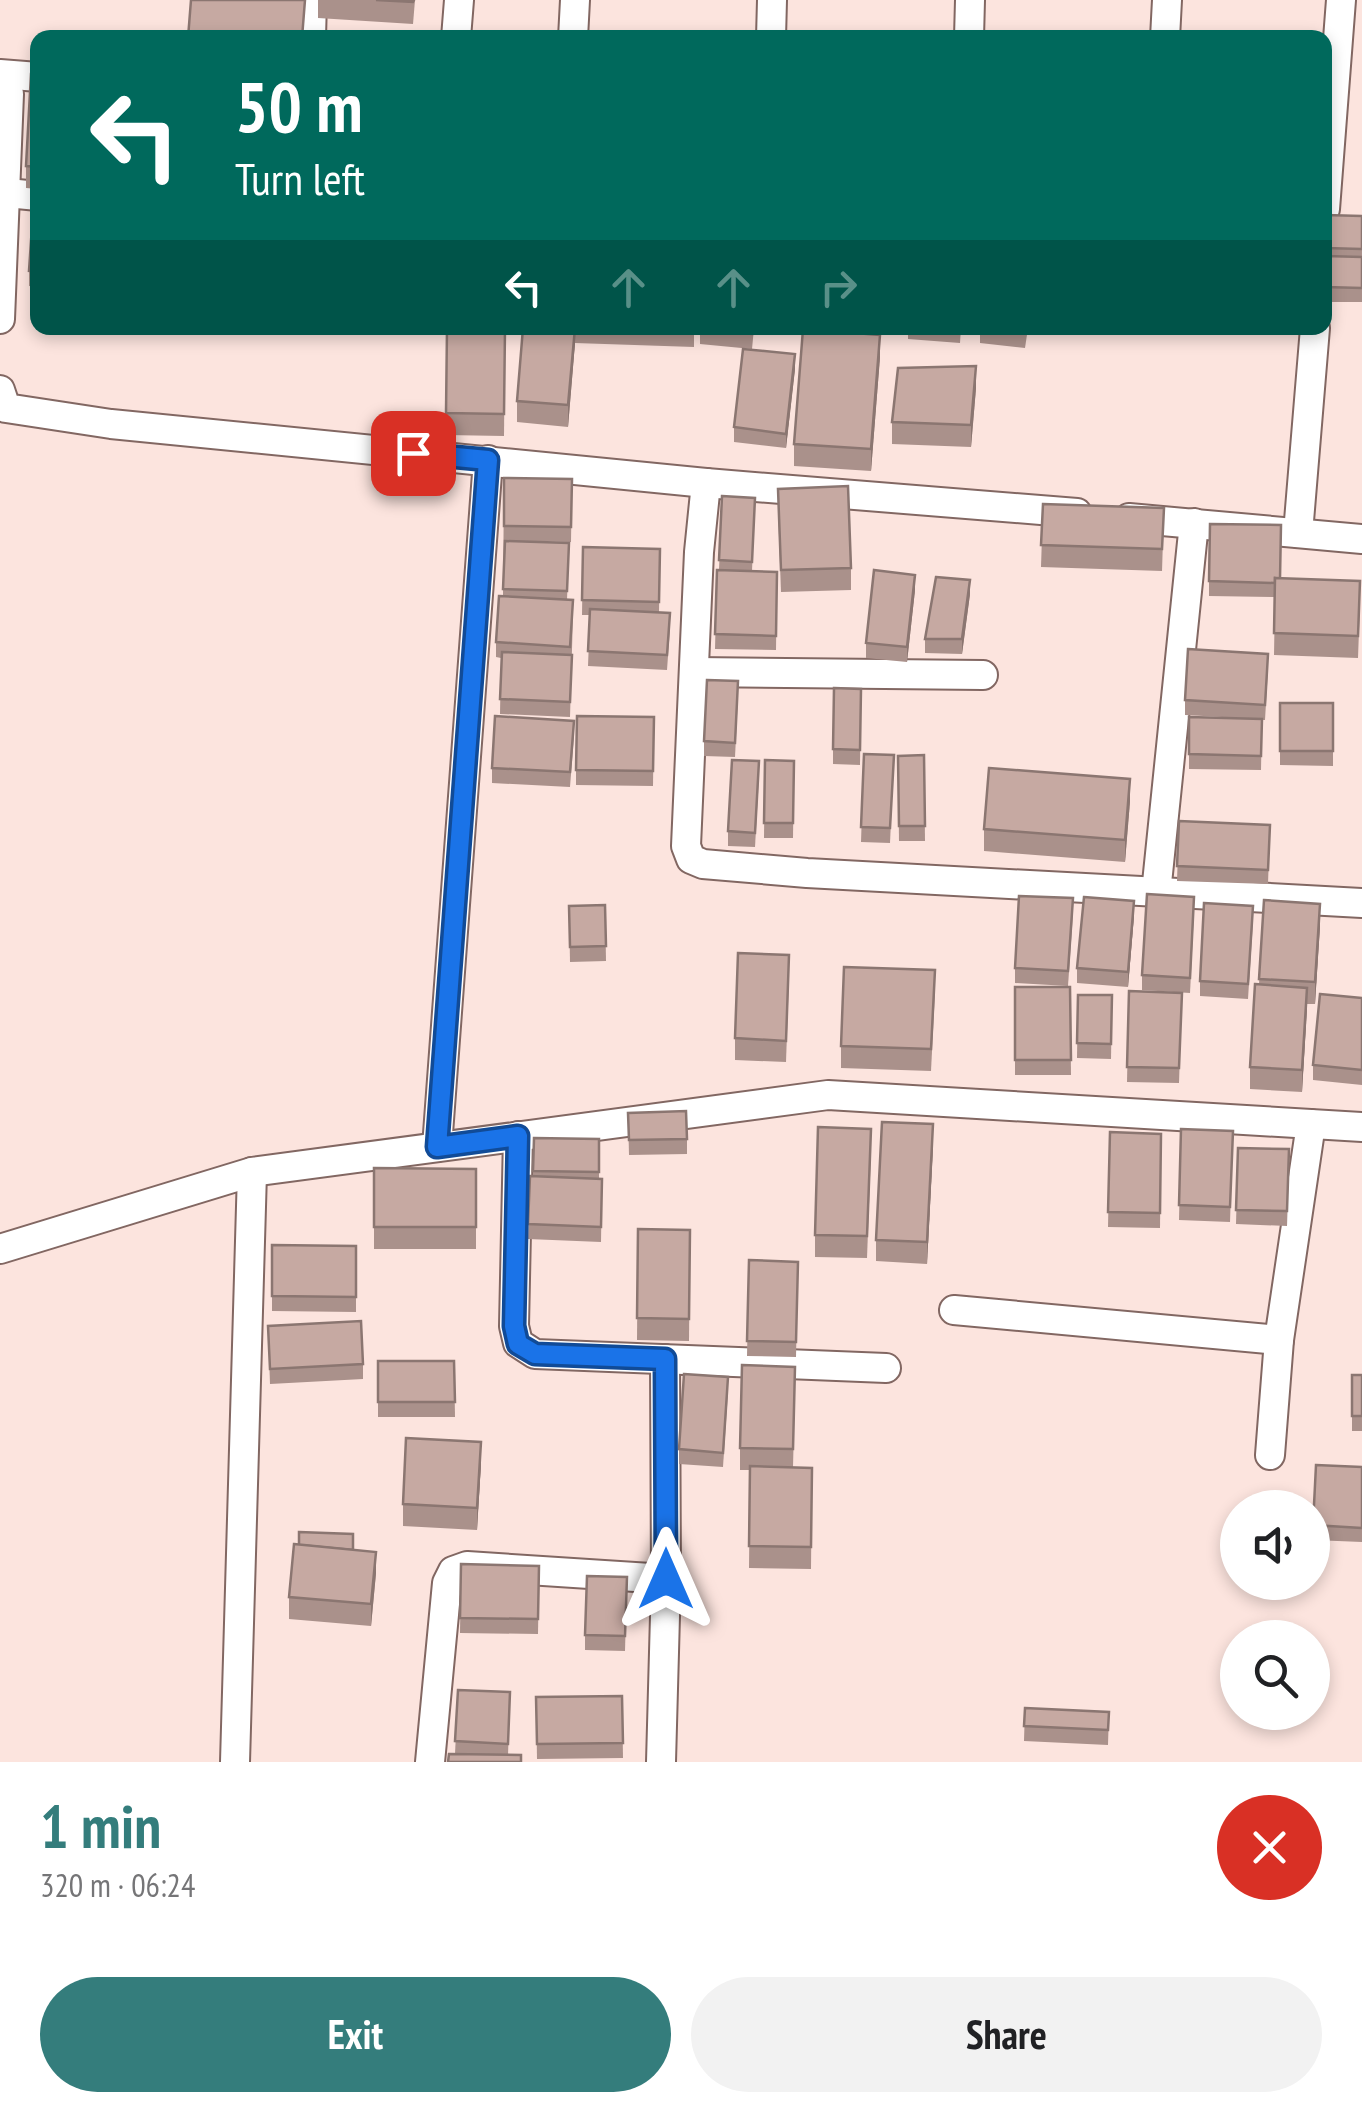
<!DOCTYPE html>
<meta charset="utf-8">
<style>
:root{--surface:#fff;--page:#f2f2f2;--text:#202124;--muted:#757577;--accent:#347d7c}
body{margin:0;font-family:"PT Sans Narrow",sans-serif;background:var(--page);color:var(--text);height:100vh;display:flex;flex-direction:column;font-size:38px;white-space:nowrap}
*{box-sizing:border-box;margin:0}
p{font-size:32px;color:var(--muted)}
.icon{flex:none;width:55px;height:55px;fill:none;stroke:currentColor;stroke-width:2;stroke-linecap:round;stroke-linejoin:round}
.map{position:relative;height:1762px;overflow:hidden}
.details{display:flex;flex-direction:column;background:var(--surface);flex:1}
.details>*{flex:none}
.guide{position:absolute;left:30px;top:30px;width:1302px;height:305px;border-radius:20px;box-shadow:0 5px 15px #0003;background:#00695c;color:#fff;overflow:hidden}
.buttons{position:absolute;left:1220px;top:1490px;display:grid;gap:20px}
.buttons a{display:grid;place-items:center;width:110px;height:110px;border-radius:50%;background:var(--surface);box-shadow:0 5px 15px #0003;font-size:50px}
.pin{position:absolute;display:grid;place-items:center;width:85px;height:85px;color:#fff;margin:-42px;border-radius:20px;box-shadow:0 5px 15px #0006}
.me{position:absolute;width:110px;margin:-55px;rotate:0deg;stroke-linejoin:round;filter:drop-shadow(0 0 8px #0008)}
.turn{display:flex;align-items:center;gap:35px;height:210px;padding:0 40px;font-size:45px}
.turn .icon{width:130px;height:130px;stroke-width:2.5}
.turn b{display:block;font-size:70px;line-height:85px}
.lanes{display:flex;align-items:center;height:95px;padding:0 40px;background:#0003;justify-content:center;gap:50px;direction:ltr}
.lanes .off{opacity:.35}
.round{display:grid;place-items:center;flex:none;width:105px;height:105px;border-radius:52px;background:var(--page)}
.overview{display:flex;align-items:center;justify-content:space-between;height:170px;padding:0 40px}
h1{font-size:60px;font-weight:800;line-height:75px;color:var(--accent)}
.button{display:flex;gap:20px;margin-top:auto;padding:20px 40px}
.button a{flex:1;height:115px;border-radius:60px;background:var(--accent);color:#fff;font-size:40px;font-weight:800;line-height:115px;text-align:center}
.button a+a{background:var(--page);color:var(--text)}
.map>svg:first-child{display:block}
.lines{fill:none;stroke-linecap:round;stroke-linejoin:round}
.minor-casing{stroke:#826762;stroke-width:32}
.minor{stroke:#fff;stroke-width:28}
.wall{fill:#aa918b}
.shaded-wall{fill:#8b7671}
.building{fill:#c6a9a2;stroke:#8b7671;stroke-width:2.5}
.route-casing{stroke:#114b97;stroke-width:25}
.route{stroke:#1a73e8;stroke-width:18}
</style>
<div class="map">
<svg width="1362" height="1762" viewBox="0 0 1362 1762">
<rect width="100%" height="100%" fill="#fce4de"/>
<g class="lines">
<defs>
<g id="minor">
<path d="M 311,38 L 312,0"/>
<path d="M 456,38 L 459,0"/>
<path d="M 573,38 L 575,0"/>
<path d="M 771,38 L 772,0"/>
<path d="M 969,38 L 970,0"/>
<path d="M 1165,38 L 1167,0"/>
<path d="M 0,74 L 38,77"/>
<path d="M 0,86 L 9,94 L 0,319"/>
<path d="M 7,193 L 38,196"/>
<path d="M 1325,209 L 1341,0"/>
<path d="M 0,390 L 6,408 L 111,424 L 706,483 L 1077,513"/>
<path d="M 706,483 L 699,552 L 686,846 L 691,859 L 703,864 L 807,873 L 1362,903"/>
<path d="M 1129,518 L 1362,539"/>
<path d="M 1298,533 L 1315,328"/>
<path d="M 695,672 L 983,675"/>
<path d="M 1156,893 L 1194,523"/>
<path d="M 518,1136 L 514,1326 L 518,1343 L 535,1354 L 886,1368"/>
<path d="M 437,1147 L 488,460"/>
<path d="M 0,1249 L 252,1172 L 828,1095 L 1362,1127"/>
<path d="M 954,1310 L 1279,1340"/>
<path d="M 1270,1455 L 1279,1340 L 1311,1124"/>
<path d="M 235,1762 L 252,1172"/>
<path d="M 430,1762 L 447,1583 L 453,1571 L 467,1566 L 666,1579"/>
<path d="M 661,1762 L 666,1579 L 665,1359"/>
</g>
</defs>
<!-- minor casing -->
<use href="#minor" class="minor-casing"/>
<!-- minor -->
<use href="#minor" class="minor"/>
</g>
<!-- wall -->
<g class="wall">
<path d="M 318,0 L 415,0 L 413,24 L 318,18 Z"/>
<path d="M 38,74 L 38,189 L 26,188 L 26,166 Z"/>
<path d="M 38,211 L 38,287 L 29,286 L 29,271 Z"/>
<path d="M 1325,215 L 1362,216 L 1362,302 L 1325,302 Z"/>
<path d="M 447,328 L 505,328 L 504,436 L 446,435 Z"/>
<path d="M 523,328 L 694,328 L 694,347 L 575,343 L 568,427 L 517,422 L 517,401 Z"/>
<path d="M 700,328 L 754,328 L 752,349 L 700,344 Z"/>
<path d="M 908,328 L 961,328 L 960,343 L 908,339 Z"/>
<path d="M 980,328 L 1028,328 L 1025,348 L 980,343 Z"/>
<path d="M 880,357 L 871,471 L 794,466 L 794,444 Z"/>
<path d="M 795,369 L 786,448 L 734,442 L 734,427 Z"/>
<path d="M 976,388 L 971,447 L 892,444 L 892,422 Z"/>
<path d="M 504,478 L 572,479 L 571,542 L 512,541 L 569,543 L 567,600 L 573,615 L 570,717 L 500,714 L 501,658 L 496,657 L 496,642 L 503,596 Z"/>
<path d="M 722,496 L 755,498 L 752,571 L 777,572 L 776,650 L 715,649 L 717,570 L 719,570 Z"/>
<path d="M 1043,504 L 1164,508 L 1162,571 L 1041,567 Z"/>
<path d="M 778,510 L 851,568 L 851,590 L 781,592 Z"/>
<path d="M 583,547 L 660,549 L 659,612 L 670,628 L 667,670 L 588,666 L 590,615 L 582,615 Z"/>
<path d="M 1280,579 L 1360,603 L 1358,658 L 1274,655 L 1275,597 L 1209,596 L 1209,581 Z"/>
<path d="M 915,590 L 907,662 L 866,658 L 866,643 Z"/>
<path d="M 970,594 L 962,654 L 925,653 L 925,639 Z"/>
<path d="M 1268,669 L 1265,720 L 1262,720 L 1261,770 L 1189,769 L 1189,717 L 1259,719 L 1185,715 L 1185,700 Z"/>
<path d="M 861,689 L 860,765 L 833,764 L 833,749 Z"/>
<path d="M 738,696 L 735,757 L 704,756 L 704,741 Z"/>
<path d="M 1280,703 L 1333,703 L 1333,766 L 1280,765 Z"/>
<path d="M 654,717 L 653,786 L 576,785 L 576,770 Z"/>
<path d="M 574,736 L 570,787 L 492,783 L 492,768 Z"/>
<path d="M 864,754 L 894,755 L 890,843 L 861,842 Z"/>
<path d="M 924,755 L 925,841 L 899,841 L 898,756 Z"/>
<path d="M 765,760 L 794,761 L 793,838 L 764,838 Z"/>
<path d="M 759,776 L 755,847 L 728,846 L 728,831 Z"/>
<path d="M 1130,801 L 1125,862 L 984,851 L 984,829 Z"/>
<path d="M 1179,821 L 1270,825 L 1268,884 L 1177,881 Z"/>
<path d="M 1264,900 L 1320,926 L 1315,1004 L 1307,1004 L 1302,1092 L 1250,1089 L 1250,1067 L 1259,984 Z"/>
<path d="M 605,905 L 606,961 L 570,962 L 569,906 Z"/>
<path d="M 1194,912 L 1190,993 L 1142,990 L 1142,975 Z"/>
<path d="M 1073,913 L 1068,986 L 1015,983 L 1015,968 Z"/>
<path d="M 1134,916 L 1128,987 L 1077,983 L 1077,968 Z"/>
<path d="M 1253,921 L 1248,999 L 1200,996 L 1200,981 Z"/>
<path d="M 789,977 L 786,1062 L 735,1060 L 735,1038 Z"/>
<path d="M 1015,987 L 1070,987 L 1071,1075 L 1015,1075 Z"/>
<path d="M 1129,991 L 1182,993 L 1179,1083 L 1127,1082 Z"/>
<path d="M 935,992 L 931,1071 L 841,1068 L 841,1046 Z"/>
<path d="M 1078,995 L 1112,995 L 1111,1059 L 1077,1058 Z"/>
<path d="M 1362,998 L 1362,1085 L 1313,1080 L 1313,1065 Z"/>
<path d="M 628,1113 L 687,1139 L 687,1154 L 629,1155 Z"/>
<path d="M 1181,1129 L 1233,1131 L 1230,1222 L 1179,1220 Z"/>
<path d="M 1110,1132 L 1161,1134 L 1160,1228 L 1108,1227 Z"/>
<path d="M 599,1139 L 599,1179 L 602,1179 L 601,1242 L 528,1239 L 530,1176 L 533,1176 L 533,1171 Z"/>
<path d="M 933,1146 L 927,1264 L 876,1261 L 876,1240 Z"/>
<path d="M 1238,1148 L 1289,1164 L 1287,1226 L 1236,1224 Z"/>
<path d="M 871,1151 L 867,1258 L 815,1257 L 815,1235 Z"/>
<path d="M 374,1168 L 476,1169 L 476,1249 L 374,1249 Z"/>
<path d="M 638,1229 L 690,1230 L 689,1341 L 637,1340 Z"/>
<path d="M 272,1245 L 356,1246 L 356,1312 L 272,1311 Z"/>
<path d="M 749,1260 L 798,1262 L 796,1357 L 747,1356 Z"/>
<path d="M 268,1326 L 363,1364 L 363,1379 L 270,1384 Z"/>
<path d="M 378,1361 L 454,1361 L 455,1417 L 378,1417 Z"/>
<rect x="1352" y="1375" width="10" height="56"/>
<path d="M 795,1389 L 793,1467 L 812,1468 L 811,1569 L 749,1568 L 750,1470 L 740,1470 L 740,1448 Z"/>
<path d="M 728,1392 L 723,1467 L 679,1464 L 679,1449 Z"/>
<path d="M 481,1464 L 477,1530 L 403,1526 L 403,1504 Z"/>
<path d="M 1362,1467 L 1362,1542 L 1313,1540 L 1313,1525 Z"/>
<path d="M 353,1550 L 376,1573 L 371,1626 L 289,1619 L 289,1597 Z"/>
<path d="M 461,1564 L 539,1566 L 538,1634 L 460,1633 Z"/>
<path d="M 627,1577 L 625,1651 L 585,1650 L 585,1635 Z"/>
<path d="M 458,1690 L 510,1692 L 508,1755 L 455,1754 Z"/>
<path d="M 622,1696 L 623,1758 L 537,1759 L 536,1697 Z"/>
<path d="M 1025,1708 L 1109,1712 L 1108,1745 L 1024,1741 Z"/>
</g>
<!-- shaded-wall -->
<g class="shaded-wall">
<path d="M 575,328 L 575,343 L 568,427 L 568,405 Z"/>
<path d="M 880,335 L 880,357 L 871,471 L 871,449 Z"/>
<path d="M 795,354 L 795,369 L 786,448 L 786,434 Z"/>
<path d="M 976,366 L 976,388 L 971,447 L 971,425 Z"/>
<path d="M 915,575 L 915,590 L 907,662 L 907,647 Z"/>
<path d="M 970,580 L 970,594 L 962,654 L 962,639 Z"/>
<path d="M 1130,779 L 1130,801 L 1125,862 L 1125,840 Z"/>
<path d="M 1134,901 L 1134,916 L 1128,987 L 1128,972 Z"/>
<path d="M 1320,904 L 1320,926 L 1315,1004 L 1315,982 Z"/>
<path d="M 1307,988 L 1307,1009 L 1302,1092 L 1302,1070 Z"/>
<path d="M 933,1124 L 933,1146 L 927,1264 L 927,1242 Z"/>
<path d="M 481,1442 L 481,1464 L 477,1530 L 477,1508 Z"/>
<path d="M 376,1552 L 376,1573 L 371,1626 L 371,1604 Z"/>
</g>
<!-- building -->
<g class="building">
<path d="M 191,0 L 305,0 L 302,38 L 188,38 Z"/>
<path d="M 376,0 L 414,0 L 413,2 Z"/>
<path d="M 31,74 L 38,74 L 38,167 L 26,166 Z"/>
<path d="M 33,211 L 38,211 L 38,272 L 29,271 Z"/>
<path d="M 1325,215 L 1362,216 L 1362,249 L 1325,248 Z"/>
<path d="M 1325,256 L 1362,257 L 1362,288 L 1325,287 Z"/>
<path d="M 447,328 L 505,328 L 504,414 L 446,413 Z"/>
<path d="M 523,328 L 575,328 L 568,405 L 517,401 Z"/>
<path d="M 700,328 L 752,328 L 752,334 L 700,330 Z"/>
<path d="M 980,328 L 1026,328 L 1025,333 Z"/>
<path d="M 803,329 L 880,335 L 871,449 L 794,444 Z"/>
<path d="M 743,349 L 795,354 L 786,434 L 734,427 Z"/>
<path d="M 976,366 L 971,425 L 892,422 L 898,368 Z"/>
<path d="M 504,478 L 572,479 L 571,527 L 504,526 Z"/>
<path d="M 848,486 L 851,568 L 781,570 L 778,489 Z"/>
<path d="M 722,496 L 755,498 L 752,562 L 719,560 Z"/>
<path d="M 1043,504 L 1164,508 L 1162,549 L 1041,545 Z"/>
<path d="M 1210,524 L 1281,525 L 1280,579 L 1275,578 L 1275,583 L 1209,581 Z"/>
<path d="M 505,541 L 569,543 L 567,591 L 503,589 Z"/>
<path d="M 583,547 L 660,549 L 659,602 L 582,600 Z"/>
<path d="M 717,570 L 777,572 L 776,636 L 715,634 Z"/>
<path d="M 874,570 L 915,575 L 907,647 L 866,643 Z"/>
<path d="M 936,577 L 970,580 L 962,639 L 925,639 Z"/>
<path d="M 1275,578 L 1360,581 L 1358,636 L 1274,633 Z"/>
<path d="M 499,596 L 573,600 L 570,647 L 496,642 Z"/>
<path d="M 590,609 L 670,613 L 667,655 L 588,651 Z"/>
<path d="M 1188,649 L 1268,654 L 1265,705 L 1185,700 Z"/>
<path d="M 502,652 L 572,655 L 570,702 L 500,699 Z"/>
<path d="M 707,680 L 738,681 L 735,743 L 704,741 Z"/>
<path d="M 834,688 L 861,689 L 860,750 L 833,749 Z"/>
<rect x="1280" y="703" width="53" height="48"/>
<path d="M 495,716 L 574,721 L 570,772 L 492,768 Z"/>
<path d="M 577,716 L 654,717 L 653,771 L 576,770 Z"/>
<path d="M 1189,717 L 1262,719 L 1261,756 L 1189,754 Z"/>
<path d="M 864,754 L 894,755 L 890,828 L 861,827 Z"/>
<path d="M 924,755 L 925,826 L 899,826 L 898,756 Z"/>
<path d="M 732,760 L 759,761 L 755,833 L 728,831 Z"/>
<path d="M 765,760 L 794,761 L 793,823 L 764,823 Z"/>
<path d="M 989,768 L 1130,779 L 1125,840 L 984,829 Z"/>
<path d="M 1179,821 L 1270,825 L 1268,870 L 1177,866 Z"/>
<path d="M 1147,894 L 1194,897 L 1190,978 L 1142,975 Z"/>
<path d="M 1019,896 L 1073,898 L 1068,971 L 1015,968 Z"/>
<path d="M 1084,897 L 1134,901 L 1128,972 L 1077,968 Z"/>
<path d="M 1264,900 L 1320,904 L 1315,982 L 1259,979 Z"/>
<path d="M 1204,903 L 1253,906 L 1248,984 L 1200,981 Z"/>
<path d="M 605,905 L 606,946 L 570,947 L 569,906 Z"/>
<path d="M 738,953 L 789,955 L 786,1041 L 735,1038 Z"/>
<path d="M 844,967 L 935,970 L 931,1049 L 841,1046 Z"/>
<path d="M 1255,984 L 1307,988 L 1302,1070 L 1250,1067 Z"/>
<path d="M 1015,987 L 1070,987 L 1071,1060 L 1015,1060 Z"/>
<path d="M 1129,991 L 1182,993 L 1179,1068 L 1127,1067 Z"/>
<path d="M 1320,994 L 1362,998 L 1362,1070 L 1313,1065 Z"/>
<path d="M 1078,995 L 1112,995 L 1111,1044 L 1077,1043 Z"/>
<path d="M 686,1111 L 687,1139 L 629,1140 L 628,1113 Z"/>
<path d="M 882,1122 L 933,1124 L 927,1242 L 876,1240 Z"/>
<path d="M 818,1127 L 871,1129 L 867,1236 L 815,1235 Z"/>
<path d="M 1181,1129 L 1233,1131 L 1230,1207 L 1179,1205 Z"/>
<path d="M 1110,1132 L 1161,1134 L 1160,1213 L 1108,1212 Z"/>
<path d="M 534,1138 L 599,1139 L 599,1172 L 533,1171 Z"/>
<path d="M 1238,1148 L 1289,1149 L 1287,1211 L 1236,1210 Z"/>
<path d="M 374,1168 L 476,1169 L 476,1227 L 374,1227 Z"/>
<path d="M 530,1176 L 602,1179 L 601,1227 L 528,1224 Z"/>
<path d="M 638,1229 L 690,1230 L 689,1319 L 637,1318 Z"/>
<path d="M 272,1245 L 356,1246 L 356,1297 L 272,1296 Z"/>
<path d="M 749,1260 L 798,1262 L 796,1342 L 747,1341 Z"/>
<path d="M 361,1321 L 363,1364 L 270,1369 L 268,1326 Z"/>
<path d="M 378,1361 L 454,1361 L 455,1402 L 378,1402 Z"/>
<path d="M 742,1365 L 795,1367 L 793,1449 L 740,1448 Z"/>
<path d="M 684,1374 L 728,1377 L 723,1453 L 679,1449 Z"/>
<rect x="1352" y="1375" width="10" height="41"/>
<path d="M 406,1438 L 481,1442 L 477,1508 L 403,1504 Z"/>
<path d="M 1316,1465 L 1362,1467 L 1362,1528 L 1313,1525 Z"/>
<path d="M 750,1466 L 812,1468 L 811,1547 L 749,1546 Z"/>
<path d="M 299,1532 L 353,1534 L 353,1550 L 299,1545 Z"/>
<path d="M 294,1544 L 376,1552 L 371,1604 L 289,1597 Z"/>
<path d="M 461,1564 L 539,1566 L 538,1619 L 460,1618 Z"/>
<path d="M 587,1576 L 627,1577 L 625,1636 L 585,1635 Z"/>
<path d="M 458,1690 L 510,1692 L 508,1744 L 455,1741 Z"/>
<path d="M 622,1696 L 623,1743 L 537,1744 L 536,1697 Z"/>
<path d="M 1025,1708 L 1109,1712 L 1108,1730 L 1024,1726 Z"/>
<path d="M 449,1754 L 521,1755 L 521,1762 L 448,1762 Z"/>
</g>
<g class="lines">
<defs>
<path id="route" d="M 413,453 L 488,460 L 437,1147 L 518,1136 L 514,1326 L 518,1344 L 535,1354 L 665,1359 L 666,1579"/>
</defs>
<!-- route casing -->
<use href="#route" class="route-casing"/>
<!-- route -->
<use href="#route" class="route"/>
</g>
</svg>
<div class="buttons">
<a><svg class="icon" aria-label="sound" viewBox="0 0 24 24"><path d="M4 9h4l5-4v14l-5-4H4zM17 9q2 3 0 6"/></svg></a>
<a><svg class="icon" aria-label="search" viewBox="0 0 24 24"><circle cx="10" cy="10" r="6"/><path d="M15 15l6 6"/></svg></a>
</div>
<div class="pin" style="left:413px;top:453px;background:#d93025"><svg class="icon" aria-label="arrive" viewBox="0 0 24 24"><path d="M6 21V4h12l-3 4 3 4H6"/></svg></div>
<svg class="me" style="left:666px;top:1579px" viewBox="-20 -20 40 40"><path d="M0-17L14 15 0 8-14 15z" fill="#1a73e8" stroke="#fff" stroke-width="4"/></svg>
<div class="guide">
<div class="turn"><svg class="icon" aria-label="left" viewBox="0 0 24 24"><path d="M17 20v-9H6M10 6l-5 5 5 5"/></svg><div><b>50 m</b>Turn left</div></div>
<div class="lanes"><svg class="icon" aria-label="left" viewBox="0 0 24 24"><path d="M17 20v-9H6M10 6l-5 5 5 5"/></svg><svg class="icon off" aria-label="ahead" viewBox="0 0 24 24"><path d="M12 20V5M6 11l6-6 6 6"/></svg><svg class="icon off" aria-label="ahead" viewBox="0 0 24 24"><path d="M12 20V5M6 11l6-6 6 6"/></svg><svg class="icon off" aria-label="right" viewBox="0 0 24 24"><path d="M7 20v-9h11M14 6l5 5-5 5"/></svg></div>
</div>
</div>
<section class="details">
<div class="overview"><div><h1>1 min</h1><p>320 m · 06:24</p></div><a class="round" style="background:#d93025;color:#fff"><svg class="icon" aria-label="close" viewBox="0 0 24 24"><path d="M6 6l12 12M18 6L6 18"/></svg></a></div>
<div class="button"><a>Exit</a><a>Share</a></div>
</section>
